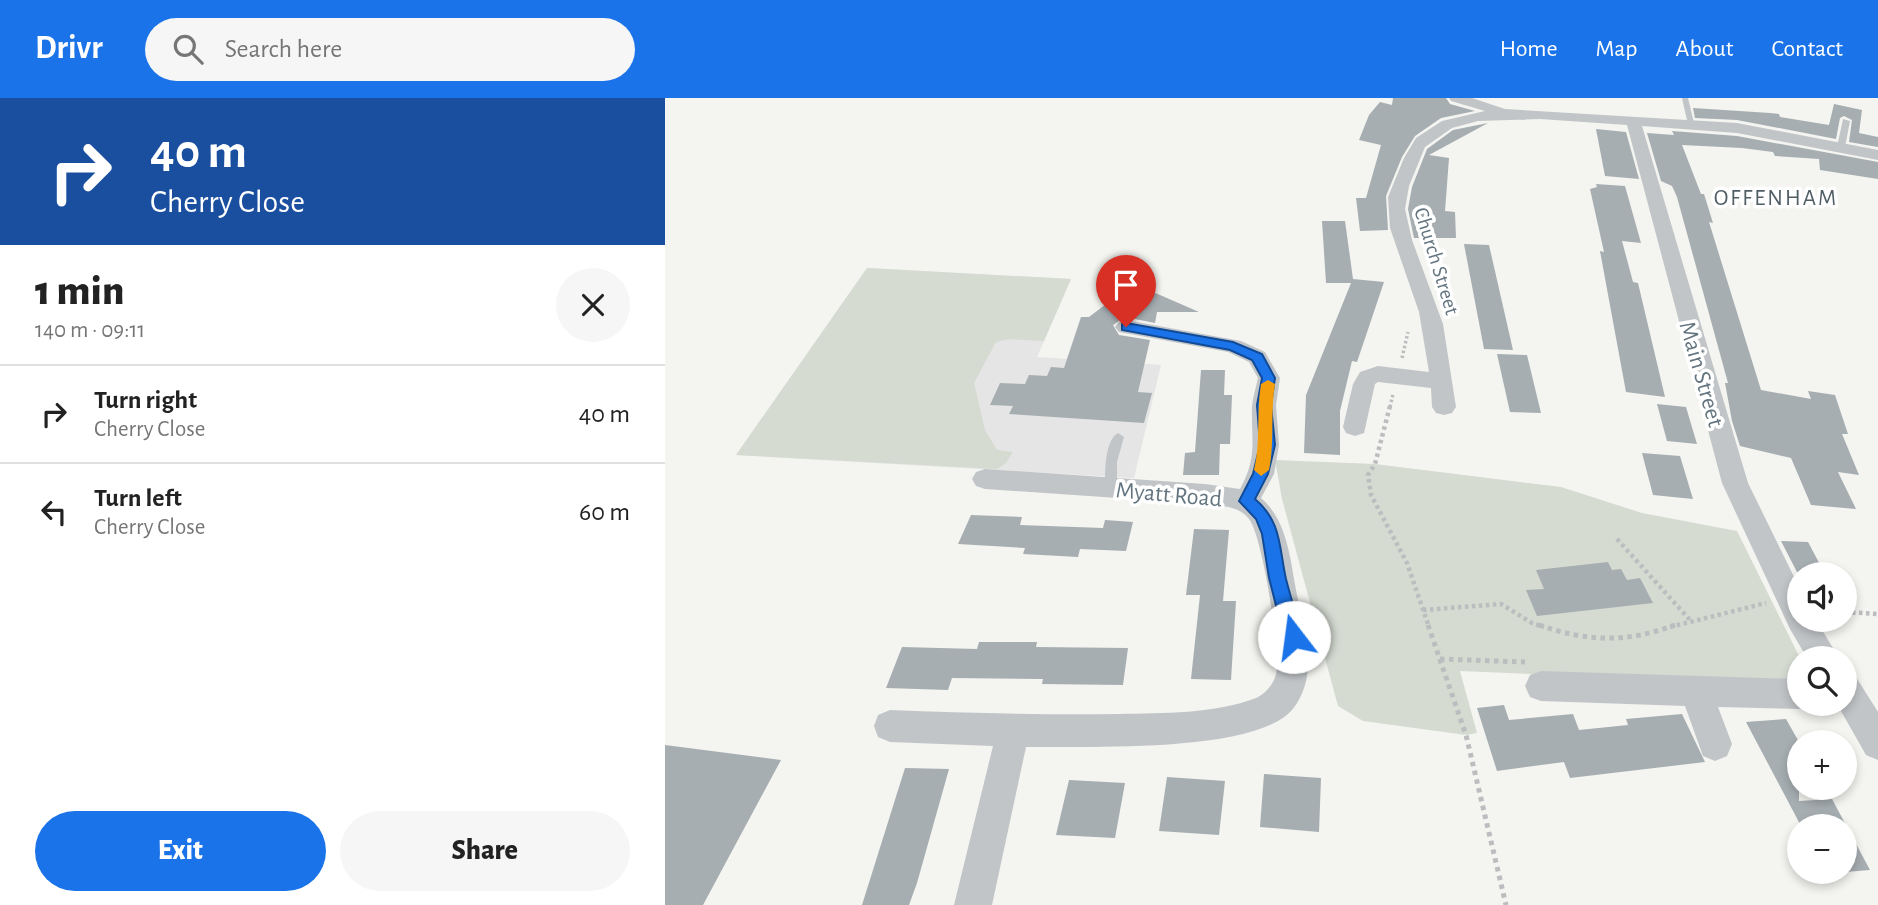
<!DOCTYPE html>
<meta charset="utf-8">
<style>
:root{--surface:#fff;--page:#f6f6f6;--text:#222;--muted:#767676;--line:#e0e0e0;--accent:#1a73e8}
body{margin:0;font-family:"Alegreya Sans",sans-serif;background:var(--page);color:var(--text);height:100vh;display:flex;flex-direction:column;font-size:26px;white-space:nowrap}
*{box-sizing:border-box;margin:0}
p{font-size:23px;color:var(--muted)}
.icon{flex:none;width:38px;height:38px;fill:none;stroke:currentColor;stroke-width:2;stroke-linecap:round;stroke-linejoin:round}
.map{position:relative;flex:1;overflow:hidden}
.sheet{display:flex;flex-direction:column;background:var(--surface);width:665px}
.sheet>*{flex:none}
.top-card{background:#1a4fa0;color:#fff;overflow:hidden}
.controls{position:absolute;left:1122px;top:464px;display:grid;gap:14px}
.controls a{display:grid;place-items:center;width:70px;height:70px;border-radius:50%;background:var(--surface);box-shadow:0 4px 10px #0003;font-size:35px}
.pin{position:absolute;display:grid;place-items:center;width:60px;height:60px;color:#fff;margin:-72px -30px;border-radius:50% 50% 50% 0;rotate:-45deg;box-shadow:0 0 7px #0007}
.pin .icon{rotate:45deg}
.me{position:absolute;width:77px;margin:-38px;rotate:345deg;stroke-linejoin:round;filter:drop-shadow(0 0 5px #0008)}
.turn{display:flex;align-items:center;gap:24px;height:147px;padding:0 35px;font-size:32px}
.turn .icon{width:91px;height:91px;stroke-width:2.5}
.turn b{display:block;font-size:49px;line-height:60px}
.round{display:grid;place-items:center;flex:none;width:74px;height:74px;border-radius:37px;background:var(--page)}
.overview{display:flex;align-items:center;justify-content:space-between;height:119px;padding:0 35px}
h1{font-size:42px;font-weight:800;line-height:52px}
.action{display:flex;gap:14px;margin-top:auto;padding:14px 35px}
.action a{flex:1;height:80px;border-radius:42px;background:var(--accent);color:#fff;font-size:28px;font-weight:800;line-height:80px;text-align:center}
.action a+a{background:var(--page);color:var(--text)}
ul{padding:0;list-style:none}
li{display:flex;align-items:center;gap:21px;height:98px;padding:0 35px;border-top:2px solid var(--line)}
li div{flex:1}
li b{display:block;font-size:26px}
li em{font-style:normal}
header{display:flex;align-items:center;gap:42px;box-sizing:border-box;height:98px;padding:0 35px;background:var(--accent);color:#fff}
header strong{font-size:33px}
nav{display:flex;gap:38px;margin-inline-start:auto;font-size:24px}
.search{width:490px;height:63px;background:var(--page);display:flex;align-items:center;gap:18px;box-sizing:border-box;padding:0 24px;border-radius:38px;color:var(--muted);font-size:26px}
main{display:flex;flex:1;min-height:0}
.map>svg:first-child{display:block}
.built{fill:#e4e5e4}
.green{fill:#d5dbd1}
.building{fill:#a6aeb2}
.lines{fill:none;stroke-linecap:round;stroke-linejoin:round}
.path-far2{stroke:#bbbdbf;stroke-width:3.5;stroke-dasharray:2.5 2.5;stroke-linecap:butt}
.path-far1{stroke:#bbbdbf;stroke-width:4.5;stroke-dasharray:3.5 3.5;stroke-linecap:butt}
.path{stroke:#bbbdbf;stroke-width:5;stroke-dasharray:4.5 4.5;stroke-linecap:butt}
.service{fill:#c2c5c8;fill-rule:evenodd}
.minor{fill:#c2c5c8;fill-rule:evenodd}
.route{fill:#1a73e8;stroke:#114b97;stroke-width:2}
.slow{fill:#f59e0b}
.labels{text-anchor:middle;stroke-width:7;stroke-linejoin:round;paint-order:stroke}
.far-street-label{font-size:21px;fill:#647580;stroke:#fff}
.far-quarter-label{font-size:23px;letter-spacing:2px;fill:#515e66;stroke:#fff}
.street-label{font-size:24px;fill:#647580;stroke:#fff}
</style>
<header>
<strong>Drivr</strong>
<div class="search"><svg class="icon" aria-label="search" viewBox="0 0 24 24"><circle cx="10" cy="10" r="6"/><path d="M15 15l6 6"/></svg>Search here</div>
<nav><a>Home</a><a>Map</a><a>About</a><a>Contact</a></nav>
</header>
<main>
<section class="sheet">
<div class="top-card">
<div class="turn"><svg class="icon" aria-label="right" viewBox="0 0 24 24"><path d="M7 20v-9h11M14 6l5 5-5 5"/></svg><div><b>40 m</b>Cherry Close</div></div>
</div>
<div class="overview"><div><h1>1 min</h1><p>140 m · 09:11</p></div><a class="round"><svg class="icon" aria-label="close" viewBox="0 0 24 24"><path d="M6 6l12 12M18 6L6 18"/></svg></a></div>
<ul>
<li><svg class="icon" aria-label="right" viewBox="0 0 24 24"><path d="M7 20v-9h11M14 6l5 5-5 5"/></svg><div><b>Turn right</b><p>Cherry Close</p></div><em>40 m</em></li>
<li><svg class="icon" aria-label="left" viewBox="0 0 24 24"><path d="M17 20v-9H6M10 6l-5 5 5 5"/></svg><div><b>Turn left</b><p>Cherry Close</p></div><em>60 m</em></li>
</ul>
<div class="action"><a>Exit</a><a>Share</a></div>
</section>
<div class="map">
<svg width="1213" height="807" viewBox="0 0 1213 807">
<rect width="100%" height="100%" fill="#f4f4f0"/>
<!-- built -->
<path class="built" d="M 202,170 L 406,181 L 372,259 L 496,267 L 469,380 L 71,357 Z"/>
<!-- green -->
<g class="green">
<path d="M 202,170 L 406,181 L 379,243 L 344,241 L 331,244 L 309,285 L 320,332 L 332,352 L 348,354 L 341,365 L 332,371 L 71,357 Z"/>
<path d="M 610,362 L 710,366 L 896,389 L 977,415 L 1072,433 L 1135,560 L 1134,587 L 795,573 L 812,635 L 801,637 L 698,623 L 673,608 L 617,401 Z"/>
</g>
<!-- building -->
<g class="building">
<path d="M 728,0 L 781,0 L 785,6 L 810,13 L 776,20 L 750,38 L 737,59 L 721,98 L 723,132 L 695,133 L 691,100 L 701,100 L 716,47 L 694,42 L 704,17 L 715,4 L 727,7 Z"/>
<path d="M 1169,6 L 1197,12 L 1194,35 L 1213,39 L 1213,49 L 1184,44 L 1187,22 L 1179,18 L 1175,20 L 1171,41 L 1072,22 L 1030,20 L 1028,10 L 1105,15 L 1114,16 L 1115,19 L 1164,27 Z"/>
<path d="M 823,25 L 764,57 L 784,60 L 780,113 L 790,114 L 791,140 L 749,140 L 743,111 L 747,89 L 762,51 L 788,32 Z"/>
<path d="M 931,31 L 961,34 L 974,81 L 940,78 Z"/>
<path d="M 1007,33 L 1072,38 L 1213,64 L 1213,81 L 1155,72 L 1154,61 L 1110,58 L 1108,54 L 1077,50 L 1017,47 L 1036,96 L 1039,96 L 1048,125 L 1044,124 L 1096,292 L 1146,301 L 1143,293 L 1170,297 L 1183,336 L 1177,336 L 1194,377 L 1173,374 L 1191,411 L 1146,407 L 1126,360 L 1075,348 L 1067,323 L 1060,285 L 1063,285 L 1012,99 L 1007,88 L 996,83 L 982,35 L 1009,37 Z"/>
<path d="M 931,86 L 960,88 L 976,145 L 957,143 L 968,184 L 973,185 L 1000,299 L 961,294 L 935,153 L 939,154 L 925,91 L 932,89 Z"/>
<path d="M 657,123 L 680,123 L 688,181 L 719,184 L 692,264 L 687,263 L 675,313 L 675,357 L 639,355 L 641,297 L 686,185 L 661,185 Z"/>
<path d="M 799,146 L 824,147 L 848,252 L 819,251 Z"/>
<path d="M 462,190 L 473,195 L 479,190 L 534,214 L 492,214 L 490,225 L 460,219 L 448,227 L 454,237 L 485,242 L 473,294 L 487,295 L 479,325 L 344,316 L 348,308 L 325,307 L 335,285 L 360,286 L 364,277 L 382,278 L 386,269 L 399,270 L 416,219 L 424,219 Z"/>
<path d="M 832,256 L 862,257 L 876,315 L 845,314 Z"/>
<path d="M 536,272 L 560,272 L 559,297 L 567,297 L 565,346 L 555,346 L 554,377 L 518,377 L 520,355 L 530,354 Z"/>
<path d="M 992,306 L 1021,309 L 1032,346 L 1002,343 Z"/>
<path d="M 977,355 L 1015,358 L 1028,401 L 988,397 Z"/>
<path d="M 306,417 L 357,419 L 355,427 L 438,430 L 440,422 L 468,424 L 461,453 L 415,451 L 413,459 L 358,456 L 360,450 L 293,446 Z"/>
<path d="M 529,431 L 564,432 L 558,503 L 571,503 L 566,582 L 526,581 L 535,497 L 521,497 Z"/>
<path d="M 1116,443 L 1143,444 L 1160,476 L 1133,476 Z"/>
<path d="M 943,464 L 947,472 L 956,471 L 962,482 L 975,480 L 988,505 L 872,518 L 861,492 L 879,491 L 871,472 Z"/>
<path d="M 314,544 L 372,544 L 371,549 L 463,550 L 458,587 L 377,586 L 378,581 L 287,580 L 283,592 L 221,590 L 237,549 L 312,551 Z"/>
<path d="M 839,607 L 844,622 L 908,616 L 914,632 L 963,627 L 961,621 L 1017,616 L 1040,664 L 905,680 L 899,664 L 832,673 L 812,610 Z"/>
<path d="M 1121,621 L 1134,644 L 1134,703 L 1167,701 L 1205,772 L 1180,774 L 1180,728 L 1136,728 L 1081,624 Z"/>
<path d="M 0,647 L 116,662 L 38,807 L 0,807 Z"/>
<path d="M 240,670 L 284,671 L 252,785 L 244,807 L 197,807 Z"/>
<path d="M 599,676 L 656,680 L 654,734 L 595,729 Z"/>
<path d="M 502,679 L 560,683 L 554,737 L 494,733 Z"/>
<path d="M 404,682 L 460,685 L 450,740 L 391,737 Z"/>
</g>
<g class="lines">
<!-- path-far2 -->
<g class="path-far2">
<path d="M 737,260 L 743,234"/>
<path d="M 725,309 L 728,296"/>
</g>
<!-- path-far1 -->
<g class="path-far1">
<path d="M 725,308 L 710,366 L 703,377 L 706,397 L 742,465 L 764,529"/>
<path d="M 952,441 L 1025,522"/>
<path d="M 758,512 L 836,506 L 867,525 L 879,529"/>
<path d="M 1180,514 L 1213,516"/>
<path d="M 1005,529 L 1101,505"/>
</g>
<!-- path -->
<g class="path">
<path d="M 763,527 L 801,637 L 841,807"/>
<path d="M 874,527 C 923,544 961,545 1010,527"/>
<path d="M 775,561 L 860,564"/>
</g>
<!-- service -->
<g class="service">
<path d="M 1017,0 L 1023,0 L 1030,29 L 1023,27 Z"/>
<path d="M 1178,21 L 1185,23 L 1180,49 L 1176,51 L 1172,49 Z"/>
<path d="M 453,335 L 459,339 L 452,364 L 452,391 L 450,394 L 442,394 L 440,391 C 440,376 439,343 453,335 Z"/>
</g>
<!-- minor -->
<g class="minor">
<path d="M 784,0 L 807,0 L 840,11 L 1072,25 L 1213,52 L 1213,62 L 1072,35 L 977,28 L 1083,385 L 1134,489 L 1134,522 L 1151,522 L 1174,560 L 1142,560 L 1125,531 L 1057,385 L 962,27 L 875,21 L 813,23 L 787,30 L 760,49 L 744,88 L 740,111 L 747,142 L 778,226 L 791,309 L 787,315 L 779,317 L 771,315 L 767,309 L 766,290 L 713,284 L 710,286 L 699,335 L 690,338 L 681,335 L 678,329 L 688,286 L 695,274 L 713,268 L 764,274 L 754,214 L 725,130 L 723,99 L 739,60 L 751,40 L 777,23 L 820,13 L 786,3 Z"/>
<path d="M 461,222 L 576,243 L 600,254 L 615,280 L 611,307 L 614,347 L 609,376 L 596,400 C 627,427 625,473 635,509 C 644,542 651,583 627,612 C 588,656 419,648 361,649 L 327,807 L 289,807 L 328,648 L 225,644 L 213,639 L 209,628 L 213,617 L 225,612 C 301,615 377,617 454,616 C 498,615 550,616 591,600 C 600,596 609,586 611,576 C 616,555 597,436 584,421 C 573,407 555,408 540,406 L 320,391 L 311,388 L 307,381 L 311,374 L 320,371 L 540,386 L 575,391 C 593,358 586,343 587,308 C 588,299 591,289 593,280 L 584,264 L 563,254 L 454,234 L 450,229 L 454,224 Z"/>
<path d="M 876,573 L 1134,581 L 1134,606 L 1146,606 L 1134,611 L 1053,609 L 1067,646 L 1062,658 L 1050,663 L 1038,658 L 1020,608 L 876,603 L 865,599 L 860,588 L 865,577 Z"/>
<path d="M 1180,575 L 1191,579 L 1213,614 L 1213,662 L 1201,657 L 1172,606 L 1180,606 Z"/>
</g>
</g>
<!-- route -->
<path class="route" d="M 461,225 L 568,244 L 597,256 L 610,280 L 606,307 L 610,347 L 603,376 L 590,401 C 617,424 614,450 621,481 C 626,501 632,520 638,539 L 635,545 L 629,548 L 622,545 L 619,539 L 604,480 L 597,436 L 591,421 L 574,403 L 588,376 L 595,347 L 592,307 L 597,280 L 587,262 L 565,252 L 457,232 L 457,226 Z"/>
<!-- slow -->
<path class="slow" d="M 603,282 L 610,286 C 605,316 610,343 604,372 L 596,378 L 589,372 C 596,343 591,316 596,286 Z"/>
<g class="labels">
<!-- far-street labels -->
<g class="far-street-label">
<text transform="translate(772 163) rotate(73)" y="7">Church Street</text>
</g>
<!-- far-quarter labels -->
<g class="far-quarter-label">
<text x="1111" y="107">OFFENHAM</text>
</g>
<!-- street labels -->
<g class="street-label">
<text transform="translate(1037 276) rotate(74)" y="8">Main Street</text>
<text transform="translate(504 396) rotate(5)" y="8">Myatt Road</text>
</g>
</g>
</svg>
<div class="controls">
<a><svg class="icon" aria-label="sound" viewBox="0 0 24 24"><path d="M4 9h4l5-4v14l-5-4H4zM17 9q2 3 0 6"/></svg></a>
<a><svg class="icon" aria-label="search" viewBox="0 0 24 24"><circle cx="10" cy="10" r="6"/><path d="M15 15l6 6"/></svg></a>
<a>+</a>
<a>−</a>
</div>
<div class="pin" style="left:461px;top:229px;background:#d93025"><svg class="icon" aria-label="arrive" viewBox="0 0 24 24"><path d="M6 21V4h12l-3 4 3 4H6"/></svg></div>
<svg class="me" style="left:629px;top:539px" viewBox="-20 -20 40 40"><circle r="19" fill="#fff"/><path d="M0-13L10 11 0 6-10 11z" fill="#1a73e8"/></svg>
</div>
</main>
